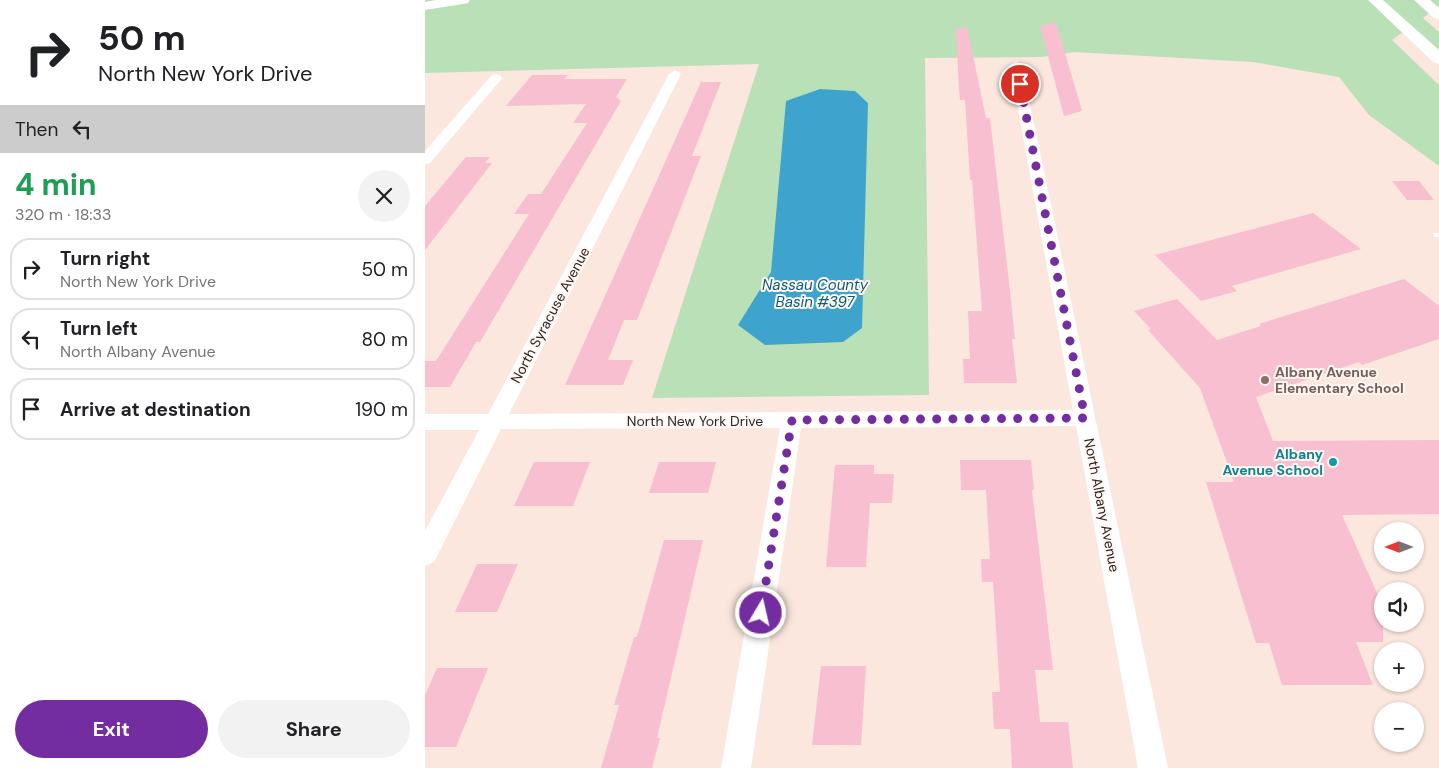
<!DOCTYPE html>
<meta charset="utf-8">
<style>
:root{--surface:#fff;--page:#f2f2f2;--text:#202124;--muted:#757577;--line:#e0e0e0;--accent:#742da0}
body{margin:0;font-family:"DM Sans",sans-serif;background:var(--page);color:var(--text);height:100vh;display:flex;flex-direction:column;font-size:19px;white-space:nowrap}
*{box-sizing:border-box;margin:0}
p{font-size:16px;color:var(--muted)}
.icon{flex:none;width:28px;height:28px;fill:none;stroke:currentColor;stroke-width:2;stroke-linecap:round;stroke-linejoin:round}
.map{position:relative;flex:1;overflow:hidden}
.panel{display:flex;flex-direction:column;background:var(--surface);width:425px}
.panel>*{flex:none}
.banner{background:#fff;color:var(--text);overflow:hidden}
.needle{width:32px;rotate:270deg}
.buttons{position:absolute;left:949px;top:522px;display:grid;gap:10px}
.buttons a{display:grid;place-items:center;width:50px;height:50px;border-radius:50%;background:var(--surface);box-shadow:0 1px 4px #0004;font-size:25px}
.pin{position:absolute;display:grid;place-items:center;width:42px;height:42px;color:#fff;margin:-21px;border:2px solid #fff;border-radius:50%;box-shadow:0 1px 5px #0007}
.me{position:absolute;width:55px;margin:-28px;rotate:9deg;stroke-linejoin:round;filter:drop-shadow(0 0 4px #0008)}
.turn{display:flex;align-items:center;gap:18px;height:105px;padding:0 15px;font-size:22px}
.turn .icon{width:65px;height:65px;stroke-width:2.5}
.turn b{display:block;font-size:35px;line-height:42px}
.then{display:flex;align-items:center;height:48px;padding:0 15px;background:#0003;gap:10px;font-size:19px}
.round{display:grid;place-items:center;flex:none;width:52px;height:52px;border-radius:26px;background:var(--page)}
.summary{display:flex;align-items:center;justify-content:space-between;height:85px;padding:0 15px}
h1{font-size:30px;font-weight:700;line-height:38px;color:#1e9e55}
.action{display:flex;gap:10px;margin-top:auto;padding:10px 15px}
.action a{flex:1;height:58px;border-radius:30px;background:var(--accent);color:#fff;font-size:20px;font-weight:700;line-height:58px;text-align:center}
.action a+a{background:var(--page);color:var(--text)}
ul{padding:0;list-style:none}
li{display:flex;align-items:center;gap:15px;height:62px;margin:0 10px 8px;padding:0 5px;border:2px solid var(--line);border-radius:20px}
li div{flex:1}
li b{display:block;font-size:19px}
li em{font-style:normal}
main{display:flex;flex:1;min-height:0}
.map>svg:first-child{display:block}
.green{fill:#b9e0b7}
.water{fill:#3ea4cd}
.building{fill:#f7bfcf}
.lines{fill:none;stroke-linecap:round;stroke-linejoin:round}
.lane{fill:#fff;fill-rule:evenodd}
.street{fill:#fff;fill-rule:evenodd}
.highway{fill:#fff;fill-rule:evenodd}
.route{stroke:#742da0;stroke-width:9;stroke-dasharray:0 16.2}
.education-dot{fill:#8d6e63;stroke:#fff7f3;stroke-width:2}
.culture-dot{fill:#0f9aa8;stroke:#fff7f3;stroke-width:2}
.labels{text-anchor:middle;stroke-width:4;stroke-linejoin:round;paint-order:stroke}
.street-label{font-size:14px;fill:#2c2522;stroke:#fff7f3}
.education-label{font-size:14px;font-weight:bold;fill:#785e54;stroke:#fff7f3;text-anchor:start}
.culture-label{font-size:14px;font-weight:bold;fill:#0d838f;stroke:#fff7f3;text-anchor:end}
.water-label{font-size:15px;font-style:italic;fill:#0a5d79;stroke:#fff7f3}
</style>
<main>
<section class="panel">
<div class="banner">
<div class="turn"><svg class="icon" aria-label="right" viewBox="0 0 24 24"><path d="M7 20v-9h11M14 6l5 5-5 5"/></svg><div><b>50 m</b>North New York Drive</div></div>
<div class="then">Then<svg class="icon" aria-label="left" viewBox="0 0 24 24"><path d="M17 20v-9H6M10 6l-5 5 5 5"/></svg></div>
</div>
<div class="summary"><div><h1>4 min</h1><p>320 m · 18:33</p></div><a class="round"><svg class="icon" aria-label="close" viewBox="0 0 24 24"><path d="M6 6l12 12M18 6L6 18"/></svg></a></div>
<ul>
<li><svg class="icon" aria-label="right" viewBox="0 0 24 24"><path d="M7 20v-9h11M14 6l5 5-5 5"/></svg><div><b>Turn right</b><p>North New York Drive</p></div><em>50 m</em></li>
<li><svg class="icon" aria-label="left" viewBox="0 0 24 24"><path d="M17 20v-9H6M10 6l-5 5 5 5"/></svg><div><b>Turn left</b><p>North Albany Avenue</p></div><em>80 m</em></li>
<li><svg class="icon" aria-label="arrive" viewBox="0 0 24 24"><path d="M6 21V4h12l-3 4 3 4H6"/></svg><div><b>Arrive at destination</b></div><em>190 m</em></li>
</ul>
<div class="action"><a>Exit</a><a>Share</a></div>
</section>
<div class="map">
<svg width="1014" height="768" viewBox="0 0 1014 768">
<rect width="100%" height="100%" fill="#fbe7de"/>
<!-- green -->
<path class="green" d="M 0,0 L 1014,0 L 1014,6 L 998,18 L 1014,32 L 1014,52 L 986,26 L 967,40 L 1014,85 L 1014,166 L 944,115 L 914,77 L 828,62 L 649,52 L 617,57 L 500,58 L 504,395 L 227,398 L 334,64 L 0,73 Z"/>
<!-- water -->
<path class="water" d="M 395,89 L 430,91 L 443,103 L 437,328 L 418,342 L 340,345 L 313,325 L 346,272 L 361,101 Z"/>
<!-- building -->
<g class="building">
<path d="M 631,22 L 657,111 L 639,116 L 615,26 Z"/>
<path d="M 542,27 L 561,118 L 565,118 L 585,291 L 590,339 L 587,339 L 592,383 L 539,383 L 538,359 L 545,359 L 543,311 L 557,311 L 547,180 L 545,180 L 540,100 L 535,100 L 534,90 L 531,29 Z"/>
<path d="M 107,75 L 143,75 L 139,79 L 202,79 L 191,97 L 196,101 L 55,342 L 51,342 L 25,387 L 0,387 L 0,361 L 11,361 L 104,214 L 89,214 L 103,194 L 116,194 L 162,123 L 148,123 L 161,104 L 81,106 Z"/>
<path d="M 276,82 L 296,82 L 267,156 L 276,156 L 212,320 L 199,320 L 183,360 L 208,360 L 198,385 L 140,385 Z"/>
<path d="M 41,157 L 65,157 L 60,163 L 67,163 L 0,250 L 0,206 Z"/>
<path d="M 967,181 L 994,181 L 1009,200 L 982,200 Z"/>
<path d="M 888,213 L 936,249 L 807,286 L 812,291 L 776,301 L 730,255 Z"/>
<path d="M 979,279 L 1014,306 L 1014,339 L 937,365 L 934,362 L 831,397 L 848,441 L 1014,440 L 1014,514 L 917,515 L 958,606 L 958,642 L 931,642 L 948,685 L 857,685 L 844,643 L 831,643 L 781,482 L 809,482 L 775,388 L 723,330 L 726,329 L 709,311 L 752,299 L 792,340 L 836,326 L 834,324 Z"/>
<path d="M 535,460 L 606,460 L 609,490 L 607,490 L 628,670 L 610,670 L 615,722 L 643,722 L 648,768 L 587,768 L 585,729 L 569,729 L 567,692 L 575,692 L 568,582 L 557,582 L 556,559 L 565,559 L 561,490 L 536,490 Z"/>
<path d="M 109,462 L 165,462 L 148,506 L 89,506 Z"/>
<path d="M 234,462 L 291,462 L 283,493 L 224,493 Z"/>
<path d="M 410,465 L 449,465 L 449,474 L 469,474 L 467,503 L 445,503 L 441,567 L 401,567 Z"/>
<path d="M 239,540 L 278,540 L 232,738 L 235,738 L 227,768 L 176,768 L 194,705 L 189,705 L 209,637 L 212,637 Z"/>
<path d="M 52,564 L 93,564 L 72,612 L 30,612 Z"/>
<path d="M 396,666 L 441,666 L 436,745 L 387,745 Z"/>
<path d="M 12,668 L 63,668 L 31,747 L 0,747 L 0,695 Z"/>
</g>
<g class="lines">
<!-- lane -->
<rect class="lane" x="1009" y="233" width="5" height="4"/>
<!-- street -->
<g class="street">
<path d="M 591,61 L 597,65 L 743,768 L 713,768 L 651,426 L 376,428 L 326,768 L 296,768 L 355,428 L 76,429 L 9,562 L 0,566 L 0,531 L 54,430 L 0,430 L 0,414 L 63,414 L 244,74 L 250,70 L 256,74 L 84,414 L 648,410 L 585,65 Z"/>
<path d="M 71,74 L 75,75 L 77,78 L 75,81 L 5,163 L 0,164 L 0,151 L 67,75 Z"/>
</g>
<!-- highway -->
<g class="highway">
<path d="M 11,0 L 45,0 L 43,3 L 38,4 L 0,10 L 0,2 Z"/>
<path d="M 943,0 L 958,0 L 1014,50 L 1014,64 L 1008,62 Z"/>
<path d="M 989,0 L 1005,0 L 1014,8 L 1014,19 L 1009,18 Z"/>
</g>
</g>
<g class="lines">
<!-- route -->
<path class="route" d="M 336,613 L 367,420 L 660,418 L 595,84"/>
</g>
<!-- markers -->
<circle class="education-dot" cx="840" cy="380" r="5"/>
<circle class="culture-dot" cx="908" cy="462" r="5"/>
<g class="labels">
<!-- street labels -->
<g class="street-label">
<text transform="translate(125 315) rotate(-62)" y="5">North Syracuse Avenue</text>
<text x="270" y="426">North New York Drive</text>
<text transform="translate(677 505) rotate(79)" y="5">North Albany Avenue</text>
</g>
<!-- education labels -->
<g class="education-label">
<text x="850" y="377">Albany Avenue<tspan x="850" dy="16">Elementary School</tspan></text>
</g>
<!-- culture labels -->
<g class="culture-label">
<text x="898" y="459">Albany<tspan x="898" dy="16">Avenue School</tspan></text>
</g>
<!-- water labels -->
<g class="water-label">
<text x="390" y="290">Nassau County<tspan x="390" dy="17">Basin #397</tspan></text>
</g>
</g>
</svg>
<div class="buttons">
<a><svg class="needle" viewBox="-14 -14 28 28"><path d="M0-13l5 13h-10z" fill="#e53935"/><path d="M0 13l5-13h-10z" fill="#757577"/></svg></a>
<a><svg class="icon" aria-label="sound" viewBox="0 0 24 24"><path d="M4 9h4l5-4v14l-5-4H4zM17 9q2 3 0 6"/></svg></a>
<a>+</a>
<a>−</a>
</div>
<div class="pin" style="left:595px;top:84px;background:#d93025"><svg class="icon" aria-label="arrive" viewBox="0 0 24 24"><path d="M6 21V4h12l-3 4 3 4H6"/></svg></div>
<svg class="me" style="left:336px;top:613px" viewBox="-20 -20 40 40"><circle r="17" fill="#742da0" stroke="#fff" stroke-width="3"/><path d="M0-11L8 9 0 5-8 9z" fill="#fff"/></svg>
</div>
</main>
